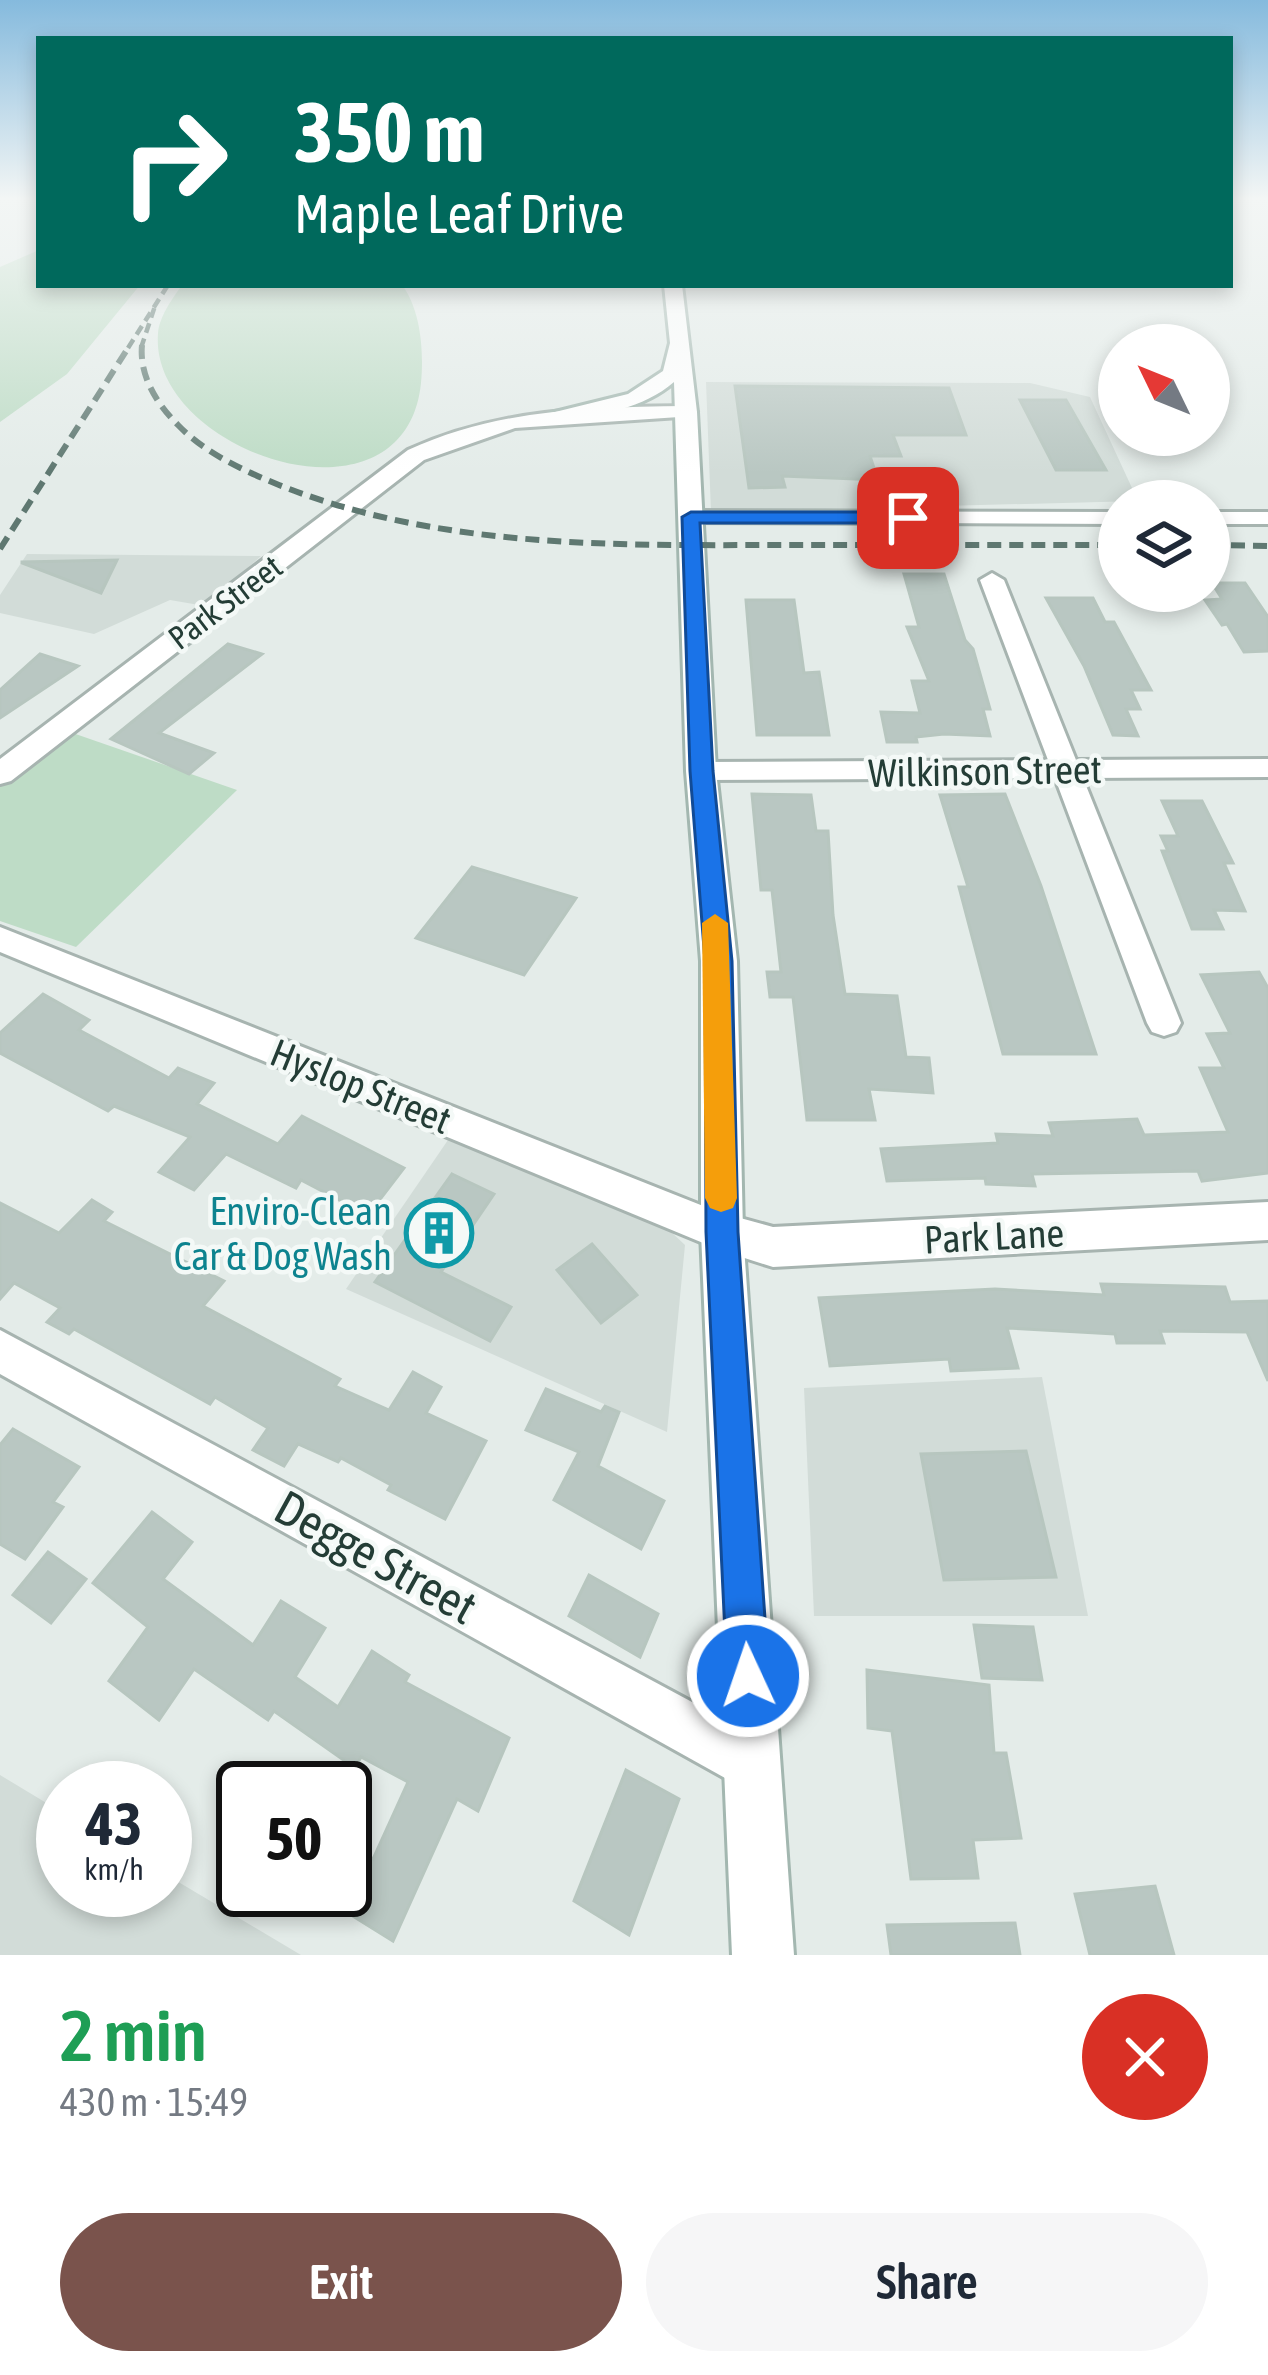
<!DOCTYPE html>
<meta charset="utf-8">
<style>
:root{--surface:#fff;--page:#f6f6f7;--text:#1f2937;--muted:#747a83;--accent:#7a534c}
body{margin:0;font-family:"Asap Condensed",sans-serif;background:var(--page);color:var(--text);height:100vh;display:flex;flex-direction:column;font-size:45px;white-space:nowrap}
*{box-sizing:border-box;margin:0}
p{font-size:39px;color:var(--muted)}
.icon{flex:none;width:66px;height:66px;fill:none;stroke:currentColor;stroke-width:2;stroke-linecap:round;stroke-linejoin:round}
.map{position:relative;height:1955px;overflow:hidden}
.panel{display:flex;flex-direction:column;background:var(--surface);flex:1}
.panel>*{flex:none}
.guide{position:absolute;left:36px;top:36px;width:1197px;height:252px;border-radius:0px;box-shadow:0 6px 18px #0003;background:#00695c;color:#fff;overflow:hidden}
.needle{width:78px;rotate:313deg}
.buttons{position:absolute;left:1098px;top:324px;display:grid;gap:24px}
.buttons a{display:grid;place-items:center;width:132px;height:132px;border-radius:50%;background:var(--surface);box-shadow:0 6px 18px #0003;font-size:60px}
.speed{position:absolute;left:36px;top:1761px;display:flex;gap:24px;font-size:60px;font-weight:700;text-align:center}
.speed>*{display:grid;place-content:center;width:156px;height:156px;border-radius:50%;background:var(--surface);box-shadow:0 6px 18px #0003;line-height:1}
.speed small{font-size:30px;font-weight:400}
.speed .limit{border:6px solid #111;border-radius:18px;background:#fff;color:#111}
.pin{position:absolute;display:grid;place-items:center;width:102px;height:102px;color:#fff;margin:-51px;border-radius:24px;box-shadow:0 6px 18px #0006}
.me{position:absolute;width:132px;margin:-66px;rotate:357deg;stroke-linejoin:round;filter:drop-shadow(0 0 9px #0008)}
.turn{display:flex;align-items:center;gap:42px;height:252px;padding:0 60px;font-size:54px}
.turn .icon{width:156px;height:156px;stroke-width:2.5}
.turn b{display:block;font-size:84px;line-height:102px}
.round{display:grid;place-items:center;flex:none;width:126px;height:126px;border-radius:63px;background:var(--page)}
.summary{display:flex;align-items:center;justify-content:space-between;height:204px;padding:0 60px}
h1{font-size:72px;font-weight:600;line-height:90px;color:#1e9e55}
.action{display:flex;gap:24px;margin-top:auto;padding:24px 60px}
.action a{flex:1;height:138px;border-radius:72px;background:var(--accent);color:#fff;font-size:48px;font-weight:600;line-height:138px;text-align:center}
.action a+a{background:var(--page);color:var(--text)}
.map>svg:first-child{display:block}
.built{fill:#d2dcd8}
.green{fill:#bedcc6}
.building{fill:#b9c7c2;stroke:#b7c6bf;stroke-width:3}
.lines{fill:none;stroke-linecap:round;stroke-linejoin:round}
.minor-casing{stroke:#a7b4b0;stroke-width:6}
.tertiary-casing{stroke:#a7b4b0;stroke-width:6}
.secondary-casing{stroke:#a3b7b0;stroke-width:6}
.minor{fill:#fff;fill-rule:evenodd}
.tertiary{fill:#fff;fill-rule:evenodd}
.secondary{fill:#fff;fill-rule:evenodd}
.rail-far1{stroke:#5f7871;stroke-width:4.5;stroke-dasharray:10 6;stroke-linecap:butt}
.rail{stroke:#5f7871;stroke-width:6;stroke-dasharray:14 8;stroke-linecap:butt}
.route{fill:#1a73e8;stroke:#114b97;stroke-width:3}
.slow{fill:#f59e0b}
.labels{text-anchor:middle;stroke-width:9;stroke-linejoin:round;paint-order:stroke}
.far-street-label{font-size:33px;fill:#243d36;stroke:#f4f9f7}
.street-label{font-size:39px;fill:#243d36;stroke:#f4f9f7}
.culture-label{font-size:39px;fill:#0d838f;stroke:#f4f9f7;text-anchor:end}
.near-street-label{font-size:48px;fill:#243d36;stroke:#f4f9f7}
</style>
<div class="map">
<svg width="1268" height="1955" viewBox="0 0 1268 1955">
<rect width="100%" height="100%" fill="#e4ece9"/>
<!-- built -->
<g class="built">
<path d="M 706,382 L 1030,383 L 1090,397 L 1138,501 L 711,512 Z"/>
<path d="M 27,554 L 261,556 L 205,606 L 170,600 L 94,634 L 0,613 L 0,595 Z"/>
<path d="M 448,1140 L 668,1229 L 685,1245 L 667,1432 L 346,1289 Z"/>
<path d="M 1042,1377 L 1088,1616 L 814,1616 L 804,1388 Z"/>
<path d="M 0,1775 L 63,1813 L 63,1890 L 165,1890 L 165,1874 L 301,1955 L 0,1955 Z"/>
</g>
<!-- green -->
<g class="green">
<path d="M 39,250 L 39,285 L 140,285 L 67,374 L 0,422 L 0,267 Z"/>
<path d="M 182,285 L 402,285 C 421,310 424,352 421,383 C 405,539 149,452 158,334 C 159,317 172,299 182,285 Z"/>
<path d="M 64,730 L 237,790 L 76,947 L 0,921 L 0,781 Z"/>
</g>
<!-- building -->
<g class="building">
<path d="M 735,386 L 949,388 L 966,435 L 893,435 L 901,456 L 870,456 L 878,480 L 782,476 L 785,487 L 749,488 Z"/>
<path d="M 1020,400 L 1066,400 L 1106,470 L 1056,470 Z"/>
<path d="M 117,560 L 101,593 L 22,563 L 22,562 Z"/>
<path d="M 904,574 L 944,574 L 965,640 L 973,649 L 990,709 L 983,709 L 990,736 L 944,734 L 916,737 L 917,742 L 887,742 L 881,712 L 920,713 L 912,681 L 929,681 L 907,627 L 919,627 Z"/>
<path d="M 1212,583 L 1245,583 L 1268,617 L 1268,651 L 1244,652 L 1227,624 L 1222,625 L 1205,600 L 1222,599 Z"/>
<path d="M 1046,598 L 1093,598 L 1105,622 L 1114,622 L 1151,690 L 1131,690 L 1140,709 L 1126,709 L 1138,736 L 1113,735 L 1084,666 Z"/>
<path d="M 746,600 L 794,600 L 804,673 L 819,672 L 829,735 L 757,735 Z"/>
<path d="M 228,644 L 262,654 L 159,733 L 214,753 L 189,774 L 111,739 Z"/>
<path d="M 40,654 L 78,666 L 0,718 L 0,690 Z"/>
<path d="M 752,794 L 811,795 L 816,831 L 828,831 L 833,915 L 845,994 L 897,996 L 906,1057 L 929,1058 L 933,1093 L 869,1089 L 875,1120 L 807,1120 L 793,997 L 770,997 L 767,972 L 781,972 L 772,890 L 761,890 Z"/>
<path d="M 1005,794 L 1041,886 L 1096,1054 L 1003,1054 L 959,887 L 968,887 L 940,795 Z"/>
<path d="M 1162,801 L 1202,801 L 1233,863 L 1224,863 L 1245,911 L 1214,910 L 1223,929 L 1192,929 L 1162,851 L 1168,851 L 1161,836 L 1178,836 Z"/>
<path d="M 472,867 L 576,898 L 524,975 L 416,938 Z"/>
<path d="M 1259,972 L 1268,988 L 1268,1173 L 1202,1181 L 1198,1171 L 1032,1174 L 1035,1186 L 986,1184 L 985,1178 L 887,1181 L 881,1149 L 998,1143 L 996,1134 L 1053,1136 L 1049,1123 L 1137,1119 L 1144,1135 L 1228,1132 L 1200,1068 L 1224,1068 L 1207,1034 L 1230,1033 L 1201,975 Z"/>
<path d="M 43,994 L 89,1020 L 79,1030 L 169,1078 L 178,1068 L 214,1083 L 197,1104 L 278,1144 L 302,1116 L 404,1168 L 368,1215 L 301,1180 L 296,1188 L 226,1154 L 194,1190 L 159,1172 L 190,1137 L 114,1106 L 108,1111 L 0,1053 L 0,1033 Z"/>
<path d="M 452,1174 L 494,1194 L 441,1272 L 511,1307 L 490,1341 L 375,1282 Z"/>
<path d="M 92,1200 L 112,1212 L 104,1221 L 224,1281 L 203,1306 L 340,1379 L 335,1386 L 389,1410 L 413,1372 L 441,1387 L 426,1413 L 486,1441 L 445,1519 L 388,1490 L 391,1485 L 341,1458 L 338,1462 L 298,1444 L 284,1466 L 253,1450 L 268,1428 L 215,1397 L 210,1404 L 74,1329 L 69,1334 L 47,1322 L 60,1308 L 14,1283 L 0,1299 L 0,1203 L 59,1233 Z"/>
<path d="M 592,1244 L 637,1295 L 601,1323 L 557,1270 Z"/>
<path d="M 1101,1284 L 1225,1287 L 1230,1302 L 1268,1301 L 1268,1381 L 1247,1332 L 1160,1331 L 1164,1343 L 1117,1343 L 1115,1334 L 1007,1328 L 1018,1368 L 951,1371 L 949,1359 L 830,1366 L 819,1298 L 995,1289 L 1104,1295 Z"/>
<path d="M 546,1389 L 601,1412 L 605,1406 L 619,1412 L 598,1466 L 664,1501 L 641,1549 L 554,1500 L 579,1452 L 526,1430 Z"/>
<path d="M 13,1429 L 79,1467 L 53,1502 L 63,1507 L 25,1559 L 0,1544 L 0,1445 Z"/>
<path d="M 1026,1451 L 1056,1577 L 944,1580 L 921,1454 Z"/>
<path d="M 152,1512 L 192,1542 L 163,1579 L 253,1645 L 281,1601 L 325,1628 L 295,1677 L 338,1707 L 372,1651 L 409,1675 L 405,1682 L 509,1738 L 478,1811 L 457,1799 L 393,1941 L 311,1890 L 345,1890 L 345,1842 L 373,1859 L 408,1782 L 361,1757 L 355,1768 L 274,1711 L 268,1720 L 194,1669 L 159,1720 L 109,1681 L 148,1627 L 93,1583 Z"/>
<path d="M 48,1552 L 86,1579 L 51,1623 L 13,1595 Z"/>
<path d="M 589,1575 L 658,1614 L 640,1657 L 569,1616 Z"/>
<path d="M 974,1625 L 1033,1627 L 1042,1680 L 982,1678 Z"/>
<path d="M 867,1670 L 989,1685 L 994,1753 L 1006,1753 L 1021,1838 L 973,1840 L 978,1878 L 911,1879 L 892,1731 L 868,1728 Z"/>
<path d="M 626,1770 L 679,1799 L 629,1935 L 574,1901 Z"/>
<path d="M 1155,1886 L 1174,1955 L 1090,1955 L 1075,1894 Z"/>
<path d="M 1015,1923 L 1020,1955 L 891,1955 L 887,1925 Z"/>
</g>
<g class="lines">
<defs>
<g id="minor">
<path d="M 691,511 L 1119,512 L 1119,524 L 683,522 L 683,512 Z"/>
<rect x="1209" y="512" width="59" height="12"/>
<path d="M 992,573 L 1004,580 L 1076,760 L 1268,759 L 1268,777 L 1083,778 L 1181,1023 L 1176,1032 L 1164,1036 L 1152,1032 L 1147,1023 L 1055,778 L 701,780 L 687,771 L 701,762 L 1048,760 L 980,580 Z"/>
<path d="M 0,927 L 736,1219 L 742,1232 L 736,1245 L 722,1250 L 708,1245 L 0,952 Z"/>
<path d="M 0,1330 L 772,1745 L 779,1764 L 772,1783 L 753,1790 L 734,1783 L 0,1374 Z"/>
</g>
<g id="tertiary">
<path d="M 687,406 L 697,412 L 694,416 L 515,428 L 424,460 L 11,781 L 0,784 L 0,759 L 408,450 C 498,409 589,407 687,406 Z"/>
<path d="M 1268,1202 L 1268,1240 L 773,1267 L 707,1246 L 701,1232 L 707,1218 L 722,1213 L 773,1227 Z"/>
</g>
<path id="secondary" d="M 664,285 L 682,285 L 697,412 L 716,771 L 737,961 L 743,1232 L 794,1955 L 732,1955 L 701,1232 L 701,961 L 686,771 L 674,382 C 643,409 601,415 561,419 L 551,413 L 628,394 L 663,371 L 670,343 Z"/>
</defs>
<!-- minor casing -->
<use href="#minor" class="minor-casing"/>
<!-- tertiary casing -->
<use href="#tertiary" class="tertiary-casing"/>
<!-- secondary casing -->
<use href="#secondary" class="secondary-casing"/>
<!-- minor -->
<use href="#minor" class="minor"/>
<!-- tertiary -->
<use href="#tertiary" class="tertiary"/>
<!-- secondary -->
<use href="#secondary" class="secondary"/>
<!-- rail-far1 -->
<g class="rail-far1">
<path d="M 128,348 L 168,285"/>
<path d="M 141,348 L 155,306"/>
</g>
<!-- rail -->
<g class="rail">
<path d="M 142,345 C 139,376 157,404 178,425 C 205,453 242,470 279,485 C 445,551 625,545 800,545 C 906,545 1013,545 1119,545"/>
<path d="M 1209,545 L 1268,546"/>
<path d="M 0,549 L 130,345"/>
</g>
</g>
<!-- sky -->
<linearGradient id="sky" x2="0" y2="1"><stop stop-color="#85badd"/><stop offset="0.42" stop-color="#f3f6f5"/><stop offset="1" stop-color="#f3f6f5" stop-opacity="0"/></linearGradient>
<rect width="1268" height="473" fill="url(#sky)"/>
<!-- route -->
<path class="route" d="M 691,512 L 908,512 L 917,518 L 908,523 L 700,523 L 713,771 L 732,961 L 738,1232 L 769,1676 L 763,1690 L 748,1696 L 733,1690 L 727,1676 L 706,1232 L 705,961 L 690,771 L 682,517 Z"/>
<!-- slow -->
<path class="slow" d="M 715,914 L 728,923 L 737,1198 L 733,1208 L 721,1212 L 710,1208 L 705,1198 L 702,923 Z"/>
<!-- icons -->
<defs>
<symbol id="building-ring" viewBox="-11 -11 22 22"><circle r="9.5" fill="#f4f9f7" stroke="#0f9aa8" stroke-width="1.5"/><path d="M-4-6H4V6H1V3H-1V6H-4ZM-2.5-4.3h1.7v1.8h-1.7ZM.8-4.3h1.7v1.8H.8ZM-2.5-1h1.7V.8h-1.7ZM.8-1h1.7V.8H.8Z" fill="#0f9aa8"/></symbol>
</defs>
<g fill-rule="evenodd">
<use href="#building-ring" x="401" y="1195" width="76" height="76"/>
</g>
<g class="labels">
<!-- far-street labels -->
<g class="far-street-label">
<text transform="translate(225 602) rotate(-37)" y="12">Park Street</text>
</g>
<!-- street labels -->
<g class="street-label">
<text transform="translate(985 771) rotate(-1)" y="14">Wilkinson Street</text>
<text transform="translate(361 1086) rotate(22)" y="14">Hyslop Street</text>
<text transform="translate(994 1236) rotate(-3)" y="14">Park Lane</text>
</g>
<!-- culture labels -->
<g class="culture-label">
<text x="392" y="1225">Enviro-Clean<tspan x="392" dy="45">Car &amp; Dog Wash</tspan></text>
</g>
<!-- near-street labels -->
<g class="near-street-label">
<text transform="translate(376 1557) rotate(29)" y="17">Degge Street</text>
</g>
</g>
</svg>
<div class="buttons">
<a><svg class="needle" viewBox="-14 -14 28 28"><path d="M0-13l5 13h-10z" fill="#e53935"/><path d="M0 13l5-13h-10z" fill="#747a83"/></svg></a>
<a><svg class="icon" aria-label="layers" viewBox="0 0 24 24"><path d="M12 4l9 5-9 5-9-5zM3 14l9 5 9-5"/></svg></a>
</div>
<div class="speed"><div>43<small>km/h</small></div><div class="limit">50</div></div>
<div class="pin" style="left:908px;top:518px;background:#d93025"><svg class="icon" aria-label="arrive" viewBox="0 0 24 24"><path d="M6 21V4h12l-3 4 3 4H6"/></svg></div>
<svg class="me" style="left:748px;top:1676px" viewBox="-20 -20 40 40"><circle r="17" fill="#1a73e8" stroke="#fff" stroke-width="3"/><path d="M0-11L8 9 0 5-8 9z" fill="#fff"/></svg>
<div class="guide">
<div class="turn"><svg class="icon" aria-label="right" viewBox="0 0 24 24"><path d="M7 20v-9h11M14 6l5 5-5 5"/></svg><div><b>350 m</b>Maple Leaf Drive</div></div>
</div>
</div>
<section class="panel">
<div class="summary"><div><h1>2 min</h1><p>430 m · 15:49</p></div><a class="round" style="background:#d93025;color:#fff"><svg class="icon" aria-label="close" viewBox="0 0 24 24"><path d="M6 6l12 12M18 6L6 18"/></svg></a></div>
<div class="action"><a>Exit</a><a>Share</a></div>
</section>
